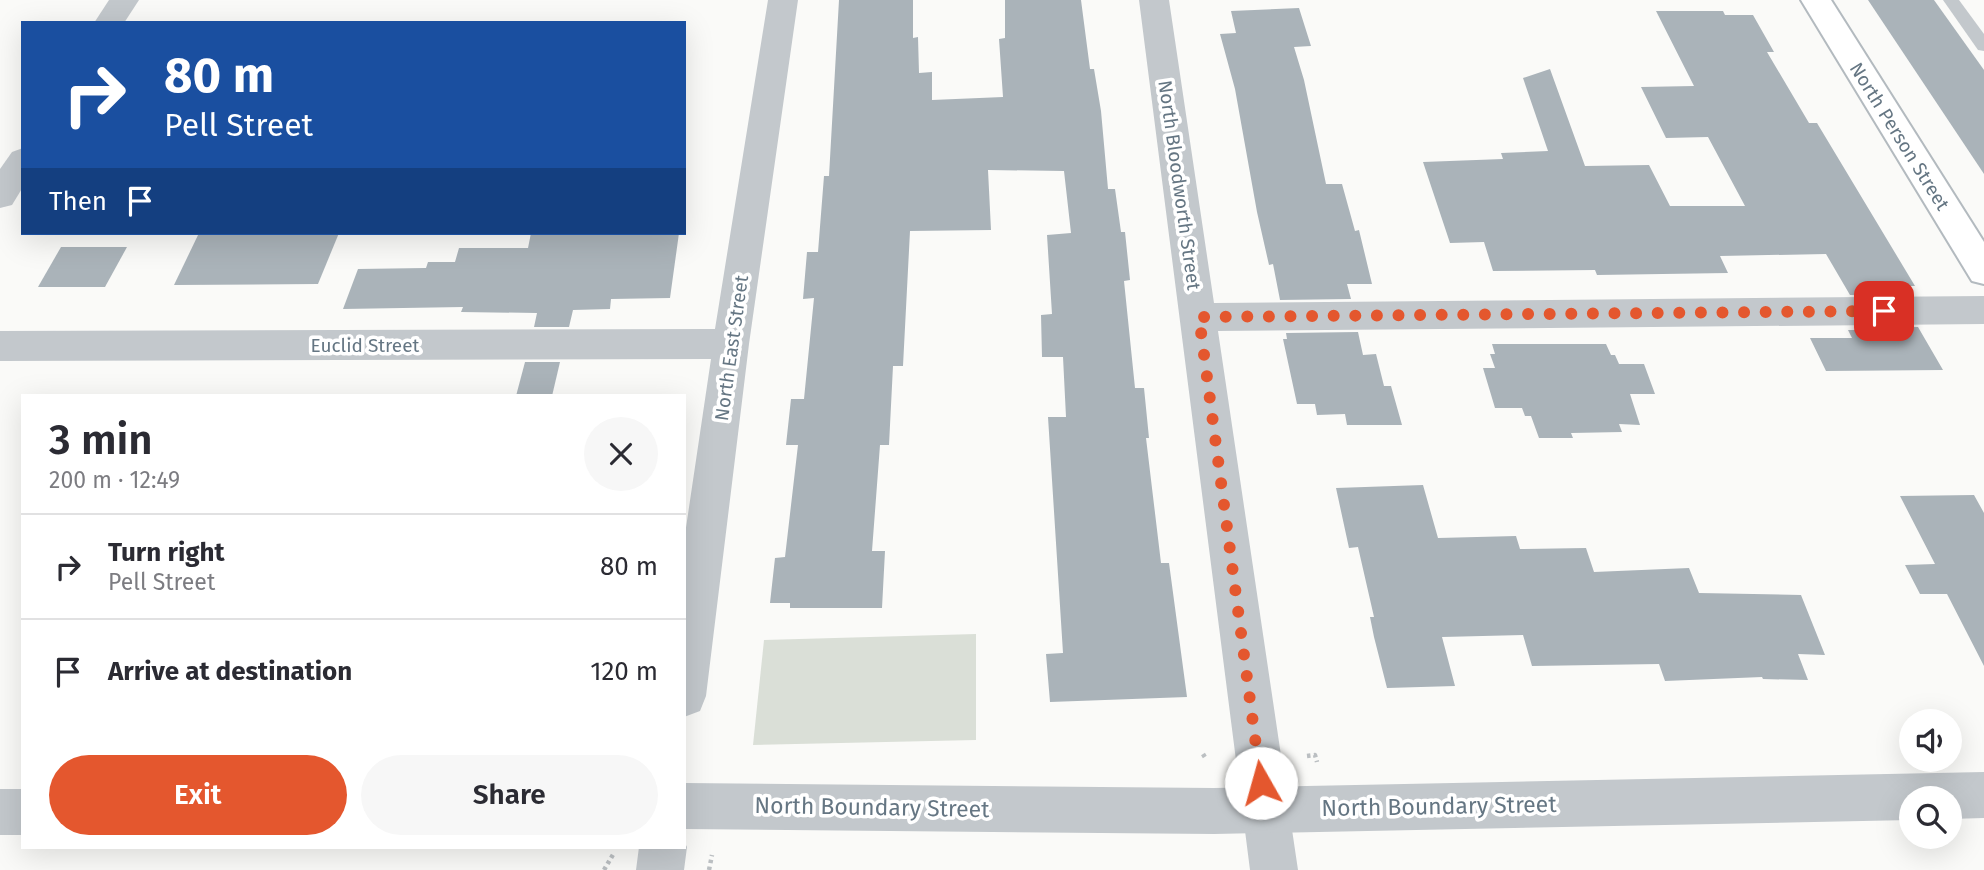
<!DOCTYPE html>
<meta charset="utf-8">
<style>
:root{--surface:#fff;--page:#f7f7f7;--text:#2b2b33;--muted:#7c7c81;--line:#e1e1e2;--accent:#e4572e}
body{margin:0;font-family:"Fira Sans",sans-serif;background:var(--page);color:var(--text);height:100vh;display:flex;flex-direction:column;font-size:26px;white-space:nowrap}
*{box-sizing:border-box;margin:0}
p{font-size:23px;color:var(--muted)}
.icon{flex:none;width:38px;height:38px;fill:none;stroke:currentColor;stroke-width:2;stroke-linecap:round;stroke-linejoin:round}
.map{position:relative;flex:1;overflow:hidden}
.drawer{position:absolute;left:21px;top:394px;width:665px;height:455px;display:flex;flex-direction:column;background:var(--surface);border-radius:0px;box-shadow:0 7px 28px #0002}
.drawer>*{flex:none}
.hud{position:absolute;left:21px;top:21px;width:665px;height:214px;border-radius:0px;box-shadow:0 7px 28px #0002;background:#1a4fa0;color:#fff;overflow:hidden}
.fabs{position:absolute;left:1899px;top:709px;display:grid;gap:14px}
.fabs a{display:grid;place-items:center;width:63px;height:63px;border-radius:50%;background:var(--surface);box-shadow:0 7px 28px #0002;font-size:35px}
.pin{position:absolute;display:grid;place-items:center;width:60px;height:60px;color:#fff;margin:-30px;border-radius:14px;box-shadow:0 4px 10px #0006}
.me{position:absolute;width:77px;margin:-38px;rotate:353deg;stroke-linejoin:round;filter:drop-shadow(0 0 5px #0008)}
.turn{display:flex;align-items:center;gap:24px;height:147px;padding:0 28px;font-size:32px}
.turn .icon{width:91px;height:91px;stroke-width:2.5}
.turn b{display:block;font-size:49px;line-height:60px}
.then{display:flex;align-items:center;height:66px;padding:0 28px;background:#0003;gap:14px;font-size:26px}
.round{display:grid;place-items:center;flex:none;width:74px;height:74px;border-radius:37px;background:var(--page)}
.headline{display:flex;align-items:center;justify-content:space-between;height:119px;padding:0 28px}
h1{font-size:42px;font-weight:600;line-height:52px}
.action{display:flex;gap:14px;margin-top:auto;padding:14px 28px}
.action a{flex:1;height:80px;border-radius:42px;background:var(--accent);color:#fff;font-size:28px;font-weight:600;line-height:80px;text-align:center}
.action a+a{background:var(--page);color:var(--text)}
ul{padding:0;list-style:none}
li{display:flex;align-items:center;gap:21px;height:105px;padding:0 28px;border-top:2px solid var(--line)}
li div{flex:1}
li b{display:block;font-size:26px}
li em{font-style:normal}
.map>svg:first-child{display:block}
.green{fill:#dadfd7}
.building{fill:#aab3b9}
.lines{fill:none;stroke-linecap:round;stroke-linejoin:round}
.secondary-casing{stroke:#b3babf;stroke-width:4}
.path{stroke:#bbbfc2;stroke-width:4.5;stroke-dasharray:3.5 3.5;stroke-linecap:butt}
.service{fill:#c3c8cc;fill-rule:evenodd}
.minor{fill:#c3c8cc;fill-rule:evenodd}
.tertiary{fill:#c3c8cc;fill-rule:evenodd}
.secondary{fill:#fff;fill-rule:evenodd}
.route{stroke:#e4572e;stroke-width:12;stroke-dasharray:0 21.6}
.labels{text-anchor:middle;stroke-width:7;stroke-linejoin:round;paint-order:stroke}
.street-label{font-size:19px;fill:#657683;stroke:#fff}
.near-street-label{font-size:23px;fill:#657683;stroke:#fff}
</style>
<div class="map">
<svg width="1984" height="870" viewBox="0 0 1984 870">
<rect width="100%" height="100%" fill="#fafaf8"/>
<!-- green -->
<path class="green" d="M 976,634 L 976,740 L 753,745 L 764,640 Z"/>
<!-- building -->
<g class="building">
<path d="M 839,0 L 913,0 L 913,38 L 918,37 L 919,73 L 932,72 L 932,100 L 1003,97 L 999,39 L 1005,38 L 1005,0 L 1081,0 L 1090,69 L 1094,69 L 1101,111 L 1108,189 L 1115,189 L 1121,232 L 1125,232 L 1130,280 L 1124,281 L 1135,388 L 1144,388 L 1149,438 L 1146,438 L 1161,563 L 1169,563 L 1187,697 L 1050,702 L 1046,654 L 1063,653 L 1048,417 L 1066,417 L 1063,357 L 1042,357 L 1041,315 L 1052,314 L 1047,235 L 1071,233 L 1064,171 L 988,170 L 991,230 L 910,231 L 903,366 L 893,366 L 889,445 L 880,445 L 872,551 L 885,551 L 882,608 L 790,608 L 790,603 L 770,603 L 775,558 L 785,557 L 798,445 L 786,445 L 791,399 L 804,399 L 814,298 L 803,299 L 807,252 L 818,252 L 824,176 L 829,176 Z"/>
<path d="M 1868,0 L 1934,0 L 1984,70 L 1984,174 Z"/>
<path d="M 1299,8 L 1311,46 L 1294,47 L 1304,80 L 1326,184 L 1342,184 L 1355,231 L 1359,230 L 1372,284 L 1347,284 L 1351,299 L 1280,300 L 1273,264 L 1269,265 L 1257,212 L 1235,89 L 1220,34 L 1236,33 L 1231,11 Z"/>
<path d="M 1656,11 L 1723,11 L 1725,15 L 1753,15 L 1774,52 L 1767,52 L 1809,123 L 1817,123 L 1915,286 L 1895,286 L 1899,294 L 1850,295 L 1826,254 L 1720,256 L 1728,273 L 1597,275 L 1595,270 L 1493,271 L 1484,242 L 1450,243 L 1423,162 L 1503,159 L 1501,153 L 1548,151 L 1523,78 L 1550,69 L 1585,166 L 1649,165 L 1670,206 L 1745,206 L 1708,137 L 1666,138 L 1641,87 L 1694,86 Z"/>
<path d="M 199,233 L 339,233 L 318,284 L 174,285 Z"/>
<path d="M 531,233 L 679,233 L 670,298 L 611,299 L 610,309 L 573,310 L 569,327 L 534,327 L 537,313 L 461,312 L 463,307 L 343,309 L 358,269 L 426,268 L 428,262 L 455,262 L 459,248 L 528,248 Z"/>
<path d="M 61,247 L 127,247 L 105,287 L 38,287 Z"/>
<path d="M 1918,327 L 1943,370 L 1826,371 L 1810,338 L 1852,338 L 1848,330 L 1870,330 L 1869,328 Z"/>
<path d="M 1358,332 L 1363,355 L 1376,354 L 1384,386 L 1391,386 L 1402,425 L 1347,425 L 1345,414 L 1317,415 L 1315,404 L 1297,404 L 1283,339 L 1287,339 L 1286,333 Z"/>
<path d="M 1492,344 L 1606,344 L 1611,355 L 1615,355 L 1619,364 L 1644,364 L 1655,394 L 1630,394 L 1640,425 L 1619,424 L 1622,432 L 1571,433 L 1573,438 L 1539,438 L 1531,416 L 1525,416 L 1522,408 L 1495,408 L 1483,368 L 1495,368 L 1490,354 L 1495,354 Z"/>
<path d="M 525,362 L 560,362 L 552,396 L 516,396 Z"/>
<path d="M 1423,485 L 1438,538 L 1516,536 L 1520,549 L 1586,548 L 1594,572 L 1689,568 L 1699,593 L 1801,595 L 1825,655 L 1798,654 L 1808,680 L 1763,679 L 1762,677 L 1665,681 L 1659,664 L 1532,666 L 1523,635 L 1442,637 L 1455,686 L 1387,688 L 1374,637 L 1370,617 L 1374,617 L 1358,547 L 1349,548 L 1336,488 Z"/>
<path d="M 1974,495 L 1984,513 L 1984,666 L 1947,594 L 1920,594 L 1905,565 L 1935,564 L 1900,496 Z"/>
</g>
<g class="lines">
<defs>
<path id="secondary" d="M 1801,0 L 1831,0 L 1984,242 L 1984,284 L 1972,281 Z"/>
</defs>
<!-- secondary casing -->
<use href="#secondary" class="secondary-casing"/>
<!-- path -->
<g class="path">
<path d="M 1203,754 L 1206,759"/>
<path d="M 1307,756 L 1315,755 L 1317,762"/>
<path d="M 604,870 L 614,853"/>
<path d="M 709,870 L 712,855"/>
</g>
<!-- service -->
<path class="service" d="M 1943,0 L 1959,0 L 1984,34 L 1984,51 L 1978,50 Z"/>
<!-- minor -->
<g class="minor">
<path d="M 109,0 L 139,0 L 124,23 L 94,23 Z"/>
<path d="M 768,0 L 798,0 L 749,344 L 706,696 L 700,711 L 684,717 L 684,541 L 711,359 L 0,361 L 0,331 L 715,329 Z"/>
<path d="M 1139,0 L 1169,0 L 1214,303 L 1984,296 L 1984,324 L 1218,331 L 1298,870 L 1250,870 Z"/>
<path d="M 23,148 L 23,187 L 12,205 L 0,208 L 0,169 L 12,152 Z"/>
<path d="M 684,841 L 687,847 L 684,870 L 636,870 L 639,847 L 684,847 Z"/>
</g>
<!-- tertiary -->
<g class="tertiary">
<path d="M 1984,772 L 1984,818 L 1950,819 L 1950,798 L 1911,798 L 1911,820 L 1214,834 L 684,829 L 684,783 L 1214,788 Z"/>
<rect x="0" y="789" width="23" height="46"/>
</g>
<!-- secondary -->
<use href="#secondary" class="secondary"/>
</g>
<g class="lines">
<!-- route -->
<path class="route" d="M 1261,783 L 1199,317 L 1884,311"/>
</g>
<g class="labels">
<!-- street labels -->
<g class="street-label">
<text transform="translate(1900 136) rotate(58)" y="7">North Person Street</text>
<text transform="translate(1180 185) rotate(82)" y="7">North Bloodworth Street</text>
<text x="365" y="352">Euclid Street</text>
<text transform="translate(731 348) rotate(-82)" y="7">North East Street</text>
</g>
<!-- near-street labels -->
<g class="near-street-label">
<text transform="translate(1439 806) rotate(-1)" y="8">North Boundary Street</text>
<text transform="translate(872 807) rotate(1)" y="8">North Boundary Street</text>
</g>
</g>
</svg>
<div class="fabs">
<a><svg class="icon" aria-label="sound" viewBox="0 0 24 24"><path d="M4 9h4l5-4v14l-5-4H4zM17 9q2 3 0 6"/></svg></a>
<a><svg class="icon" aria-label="search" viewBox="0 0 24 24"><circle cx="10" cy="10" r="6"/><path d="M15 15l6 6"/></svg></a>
</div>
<div class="pin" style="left:1884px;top:311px;background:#d93025"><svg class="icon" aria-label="arrive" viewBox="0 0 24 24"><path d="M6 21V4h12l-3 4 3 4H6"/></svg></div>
<svg class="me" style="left:1261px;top:783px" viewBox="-20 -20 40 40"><circle r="19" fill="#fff"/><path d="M0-13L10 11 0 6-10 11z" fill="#e4572e"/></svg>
<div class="hud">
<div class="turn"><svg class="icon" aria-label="right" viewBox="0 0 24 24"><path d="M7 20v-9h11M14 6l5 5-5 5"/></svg><div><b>80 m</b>Pell Street</div></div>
<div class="then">Then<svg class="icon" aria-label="arrive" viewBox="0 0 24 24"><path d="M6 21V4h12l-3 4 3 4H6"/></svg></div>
</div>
<section class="drawer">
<div class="headline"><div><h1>3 min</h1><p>200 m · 12:49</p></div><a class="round"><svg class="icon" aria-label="close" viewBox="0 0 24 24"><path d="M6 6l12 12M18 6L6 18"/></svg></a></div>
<ul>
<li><svg class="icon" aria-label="right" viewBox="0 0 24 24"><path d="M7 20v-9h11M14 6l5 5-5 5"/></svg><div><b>Turn right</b><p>Pell Street</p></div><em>80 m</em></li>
<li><svg class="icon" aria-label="arrive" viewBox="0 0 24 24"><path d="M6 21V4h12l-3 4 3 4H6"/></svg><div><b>Arrive at destination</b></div><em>120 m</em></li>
</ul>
<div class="action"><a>Exit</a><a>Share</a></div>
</section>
</div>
